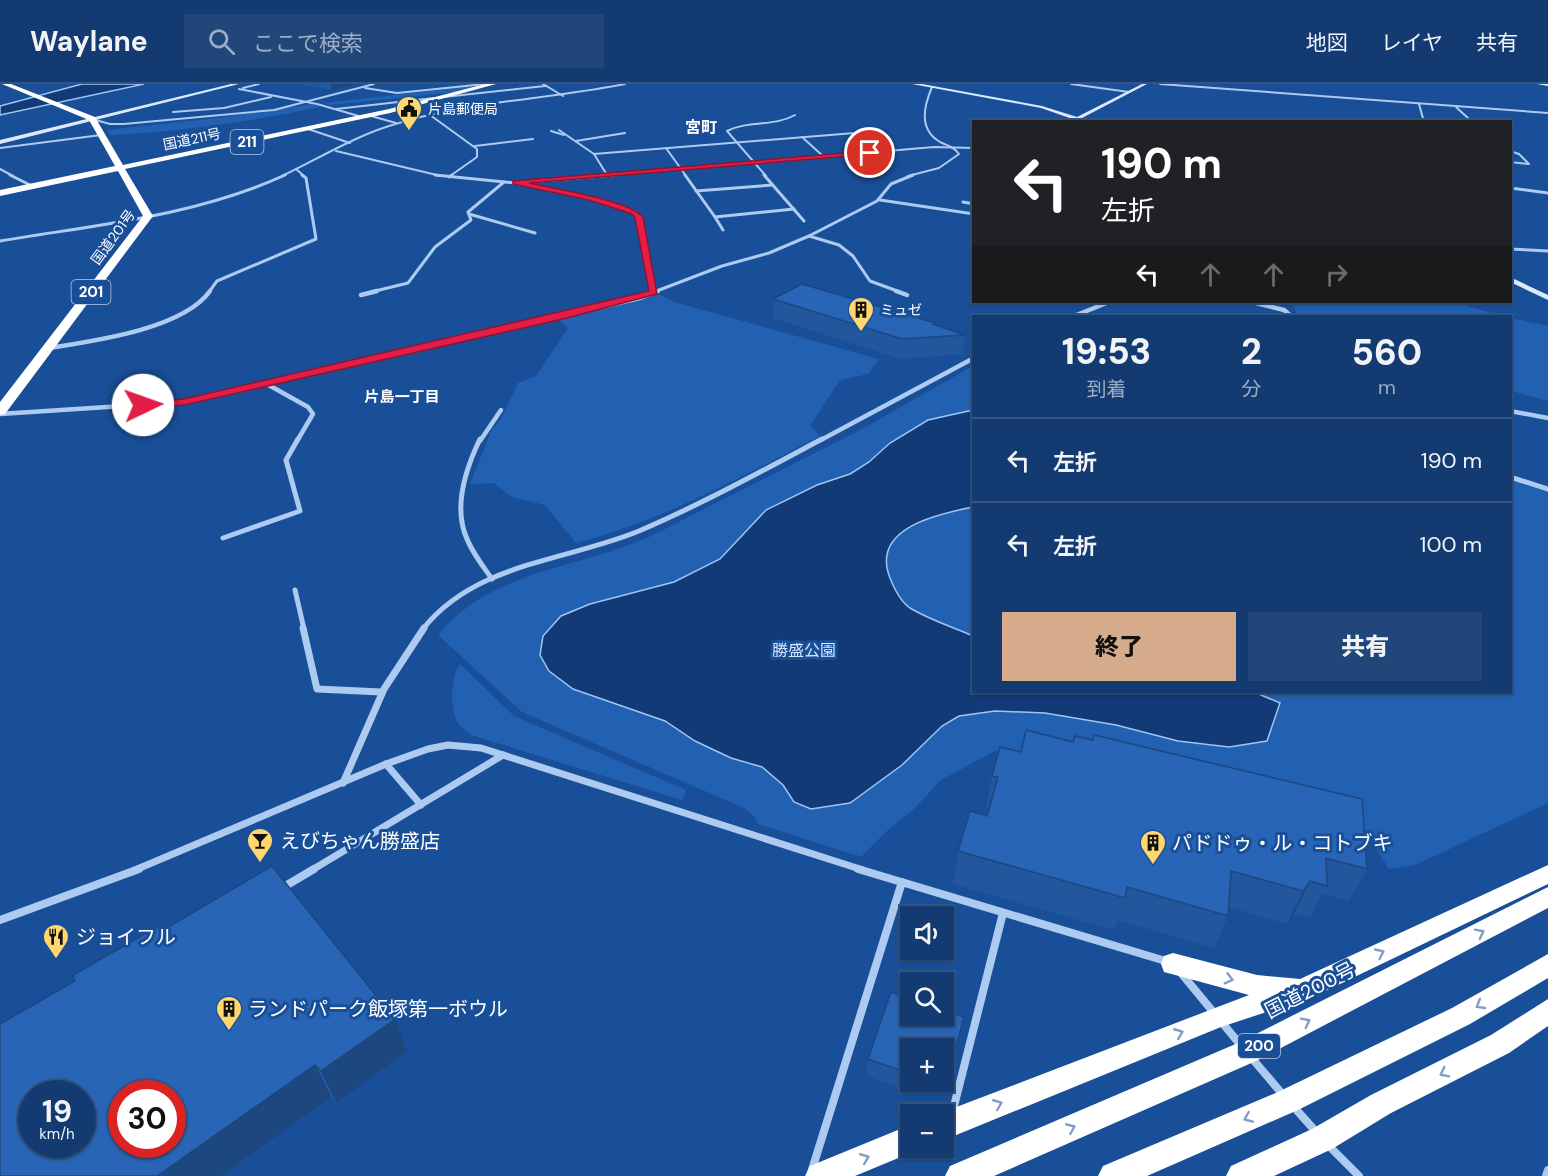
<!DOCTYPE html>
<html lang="ja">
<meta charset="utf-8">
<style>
:root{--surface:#133b72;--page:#20467a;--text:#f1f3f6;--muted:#9dadc4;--line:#325584;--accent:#d6ab8b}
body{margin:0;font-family:"DM Sans","Noto Sans JP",sans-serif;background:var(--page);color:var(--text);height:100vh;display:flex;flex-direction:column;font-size:22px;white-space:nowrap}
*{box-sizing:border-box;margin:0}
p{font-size:20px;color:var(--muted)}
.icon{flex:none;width:33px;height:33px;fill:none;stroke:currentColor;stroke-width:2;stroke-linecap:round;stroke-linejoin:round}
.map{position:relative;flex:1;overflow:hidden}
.drawer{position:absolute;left:972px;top:231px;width:540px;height:378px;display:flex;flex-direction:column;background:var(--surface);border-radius:0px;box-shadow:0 2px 4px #0004,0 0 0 2px var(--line)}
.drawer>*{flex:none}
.hud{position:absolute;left:972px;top:36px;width:540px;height:183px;border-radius:0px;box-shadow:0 2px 4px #0004,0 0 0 2px var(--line);background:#202124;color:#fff;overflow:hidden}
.fabs{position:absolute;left:900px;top:822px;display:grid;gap:12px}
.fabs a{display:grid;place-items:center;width:54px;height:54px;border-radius:0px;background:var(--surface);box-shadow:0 2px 4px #0004,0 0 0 2px var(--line);font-size:30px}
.speed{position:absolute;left:18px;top:996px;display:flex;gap:12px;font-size:30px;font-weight:700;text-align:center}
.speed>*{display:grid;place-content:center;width:78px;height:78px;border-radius:50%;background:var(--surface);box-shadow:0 2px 4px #0004,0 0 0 2px var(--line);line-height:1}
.speed small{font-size:15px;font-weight:400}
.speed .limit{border:9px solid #d22;background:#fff;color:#111}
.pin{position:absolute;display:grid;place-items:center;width:51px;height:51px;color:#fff;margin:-26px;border:3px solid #fff;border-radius:50%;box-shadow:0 2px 6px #0007}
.me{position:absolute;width:66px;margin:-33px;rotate:87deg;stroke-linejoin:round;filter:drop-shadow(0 0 4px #0008)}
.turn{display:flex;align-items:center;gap:21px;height:126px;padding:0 30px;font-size:27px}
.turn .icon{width:78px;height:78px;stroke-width:2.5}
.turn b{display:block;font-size:42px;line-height:51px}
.lanes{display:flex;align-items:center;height:57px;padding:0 30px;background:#0003;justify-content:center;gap:30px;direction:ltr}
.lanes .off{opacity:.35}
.eta{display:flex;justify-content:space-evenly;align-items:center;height:102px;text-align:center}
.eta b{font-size:36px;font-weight:800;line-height:42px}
.cta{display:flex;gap:12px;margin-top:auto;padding:12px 30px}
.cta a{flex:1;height:69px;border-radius:0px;background:var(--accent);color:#111;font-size:24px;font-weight:800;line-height:69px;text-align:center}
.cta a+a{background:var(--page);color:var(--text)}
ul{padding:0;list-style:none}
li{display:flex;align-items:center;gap:18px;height:84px;padding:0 30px;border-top:2px solid var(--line)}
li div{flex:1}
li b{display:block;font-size:22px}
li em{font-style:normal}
header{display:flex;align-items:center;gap:36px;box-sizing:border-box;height:84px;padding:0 30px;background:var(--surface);border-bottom:2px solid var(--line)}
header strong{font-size:28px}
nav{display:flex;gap:33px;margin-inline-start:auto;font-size:21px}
.search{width:420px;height:54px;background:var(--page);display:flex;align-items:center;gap:15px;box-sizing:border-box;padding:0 21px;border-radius:0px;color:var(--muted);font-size:22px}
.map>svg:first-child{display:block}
.green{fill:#2260b1}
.water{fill:#113a76;stroke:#a0c5f3;stroke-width:1.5}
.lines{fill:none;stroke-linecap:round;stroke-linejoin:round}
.street-far5{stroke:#adcbf1;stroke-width:2}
.street-far4{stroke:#adcbf1;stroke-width:3}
.street-far3{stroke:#adcbf1;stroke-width:4.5}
.street-far2{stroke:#adcbf1;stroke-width:5}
.street-far1{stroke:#adcbf1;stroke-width:7}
.street{stroke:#adcbf1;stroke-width:8}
.secondary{fill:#dce9fc;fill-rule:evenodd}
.highway{fill:#fff;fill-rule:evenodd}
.wall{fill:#22579d}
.shaded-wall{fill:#1c477f}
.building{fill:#2865b6;stroke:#1c477f;stroke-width:1.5;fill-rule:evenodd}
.oneway{stroke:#809ec6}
.route{fill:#e11d48;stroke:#92132f;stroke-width:1.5}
.labels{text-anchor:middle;stroke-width:6;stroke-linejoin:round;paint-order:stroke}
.far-poi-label{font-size:14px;fill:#fff;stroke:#194f98;text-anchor:start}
.far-street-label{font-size:14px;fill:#fff;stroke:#194f98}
.shield{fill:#194f98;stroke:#bacae0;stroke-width:1.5}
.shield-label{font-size:15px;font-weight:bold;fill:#fff}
.far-neighbourhood-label{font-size:15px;font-weight:bold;fill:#fff;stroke:#194f98}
.far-quarter-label{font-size:16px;font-weight:bold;fill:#fff;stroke:#194f98}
.park-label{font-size:16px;fill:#d5e6fc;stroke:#194f98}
.near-poi-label{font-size:20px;fill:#fff;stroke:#194f98;text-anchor:start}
.near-street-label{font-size:20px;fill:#fff;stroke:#194f98}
</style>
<header>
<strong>Waylane</strong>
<div class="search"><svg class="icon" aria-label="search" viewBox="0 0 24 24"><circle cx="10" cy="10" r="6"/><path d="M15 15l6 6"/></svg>ここで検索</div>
<nav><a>地図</a><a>レイヤ</a><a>共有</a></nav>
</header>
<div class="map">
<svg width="1548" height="1092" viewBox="0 0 1548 1092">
<rect width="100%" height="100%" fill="#194f98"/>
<!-- green -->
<g class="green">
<path d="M 475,2 L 457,8 L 331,21 L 323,19 Z"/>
<path d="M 312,20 L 320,23 C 251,37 181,48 110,51 L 107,46 L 217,34 Z"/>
<path d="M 658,210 L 674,218 L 879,275 L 868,290 L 840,296 L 810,342 L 820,352 C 741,393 662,437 576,459 L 545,421 L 512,413 L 494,399 L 470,400 L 492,345 L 501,335 L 518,299 L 536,292 L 568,244 L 559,236 Z"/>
<path d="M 1292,218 L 1466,218 L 1466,222 L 1503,232 L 1298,232 Z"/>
<path d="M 1510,234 L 1548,242 L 1548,317 L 1511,307 Z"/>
<path d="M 973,282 L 974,608 L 1510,608 L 1511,397 L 1548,408 L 1548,719 L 1415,781 L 1389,785 L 1365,747 L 1265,708 L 1036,667 L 995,667 L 941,696 L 914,725 L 890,744 L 861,773 L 758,740 L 754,732 L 744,724 L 522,628 L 438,551 C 490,486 578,485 651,452 L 860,346 Z"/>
<path d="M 460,580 L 514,632 L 686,706 L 682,716 L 471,651 C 467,647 459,642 457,637 C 449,621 451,593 460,580 Z"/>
</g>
<!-- water -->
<g class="water">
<path d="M 82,0 L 144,0 L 0,31 L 0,22 Z"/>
<path d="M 973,326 L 973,423 C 938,430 870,444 890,494 C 894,504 901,518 910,524 C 930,536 953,543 973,552 L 974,608 L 1254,608 L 1280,619 L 1267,657 L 1229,663 L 1178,657 L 1116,641 L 1045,629 L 995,627 L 959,632 L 942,642 L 902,681 L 850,719 L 811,725 L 794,718 L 783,701 L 762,683 L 731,674 L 695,657 L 665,637 L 573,605 L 549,587 L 540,571 L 543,552 L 561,532 L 590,520 L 674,498 L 720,475 L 766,426 L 817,401 L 850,390 L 869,378 L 890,359 L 928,336 Z"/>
</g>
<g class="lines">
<!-- street-far5 -->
<g class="street-far5">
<path d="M 543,0 L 563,12"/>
<path d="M 1071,0 L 1129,8"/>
<path d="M 1160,0 L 1548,29"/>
<path d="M 243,4 L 259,0"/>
<path d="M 365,4 L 397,9 L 485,0"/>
<path d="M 239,5 L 317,20 L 362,33"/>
<path d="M 444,13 L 545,2"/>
<path d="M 1419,20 L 1424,38"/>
<path d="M 1456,23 L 1469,35"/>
<path d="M 336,25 L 434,14"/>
<path d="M 173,28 L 224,24 L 271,13"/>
<path d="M 430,31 L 477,65 L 477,73 L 450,92"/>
<path d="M 371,32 L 396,39"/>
<path d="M 92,35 L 110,40 L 124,40 L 274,26 L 374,0"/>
<path d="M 308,45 L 350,59"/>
<path d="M 559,46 L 594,70"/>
<path d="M 551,47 L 564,51"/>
<path d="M 802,53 L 824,73"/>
<path d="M 576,57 L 625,49"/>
<path d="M 475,62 L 533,55"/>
<path d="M 0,64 L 101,51"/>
<path d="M 666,64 L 686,92"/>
<path d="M 336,67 L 441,92"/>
<path d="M 1510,67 L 1519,70 L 1529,80"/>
<path d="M 1510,78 L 1528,80"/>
<path d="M 0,85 L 13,92"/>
<path d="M 296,85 L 304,92"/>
<path d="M 607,91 L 594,70 L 867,48 L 894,67"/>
<path d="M 282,92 C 320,74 358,50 399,39 C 472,17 550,15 625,0"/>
<path d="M 597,92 L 934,63 L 974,64"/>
<path d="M 766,92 L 727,47 C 749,36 774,43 795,31"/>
<path d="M 908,92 L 939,84 L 959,70 C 953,62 948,62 940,58 C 918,45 924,22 932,3"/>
</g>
<!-- street-far4 -->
<g class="street-far4">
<path d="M 10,91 L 32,102"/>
<path d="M 435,91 L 516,99 L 614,91"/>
<path d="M 685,91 L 715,133 L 794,125"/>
<path d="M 764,91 L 804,137"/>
<path d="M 449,93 L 452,91"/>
<path d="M 525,100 L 590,114 L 635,128 L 639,133 L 654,208"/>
<path d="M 1510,104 L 1548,109"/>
<path d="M 696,107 L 772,101"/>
<path d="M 880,116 L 974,130"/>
<path d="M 963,118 L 974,120"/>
<path d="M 469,130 L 535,149"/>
<path d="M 715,133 L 723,146"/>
<path d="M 809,152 L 839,161 L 853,172 L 870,197 L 900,208"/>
<path d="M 0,157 C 95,141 196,132 285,91"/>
<path d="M 1510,165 L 1548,167"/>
<path d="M 209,208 L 217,197 L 316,155 L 306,94 L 302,91"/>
<path d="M 371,208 L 408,199 L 435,163 L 471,136 L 468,128 L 504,98"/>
<path d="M 654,208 L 722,182 L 769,169 L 809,152 L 877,117 L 891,100 L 913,91"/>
</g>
<!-- street-far3 -->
<g class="street-far3">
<path d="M 896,207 L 907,211"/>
<path d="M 361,211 L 377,207"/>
<path d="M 1252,218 L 1284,226 L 1291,232"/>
<path d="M 1074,232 L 1109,218"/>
<path d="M 49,264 C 94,257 183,245 210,207"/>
<path d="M 265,299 L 308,323 L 313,330 L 297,357"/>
<path d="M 1510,327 L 1548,334"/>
<path d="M 0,330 L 184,318 L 640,214 L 658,207"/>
<path d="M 480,357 L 501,326"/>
<path d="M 819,357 L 974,274"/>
</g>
<!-- street-far2 -->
<g class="street-far2">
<path d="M 480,355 C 466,384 453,424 467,455 C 473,470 483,482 492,495"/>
<path d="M 1510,393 L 1548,405"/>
<path d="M 223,454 L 300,427 L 286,376 L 298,355"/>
<path d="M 295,506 L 304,545"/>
<path d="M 423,545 C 475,479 566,477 639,447 C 702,420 762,387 822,355"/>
</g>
<!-- street-far1 -->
<g class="street-far1">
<path d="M 303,544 L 317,605 L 381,608"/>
<path d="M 386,680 L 421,721"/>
<path d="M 343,699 L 384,605 L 424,544"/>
<path d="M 135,786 L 386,680 L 428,665 L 448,661 L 481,664 L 863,786"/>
<path d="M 312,786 L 503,671"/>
</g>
<!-- street -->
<g class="street">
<path d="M 858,785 L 1169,878"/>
<path d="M 282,804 L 314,785"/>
<path d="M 0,836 L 139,785"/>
<path d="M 1181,889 L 1243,964"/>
<path d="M 1250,972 L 1284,1012"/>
<path d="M 1293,1022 L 1318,1050"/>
<path d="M 952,1030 L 1003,829"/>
<path d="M 1327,1060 L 1359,1092"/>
<path d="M 810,1092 L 902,798"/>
<path d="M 1546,1092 L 1548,1086"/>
</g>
<!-- secondary -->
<g class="secondary">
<path d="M 231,0 L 239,0 L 0,60 L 0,56 Z"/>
<path d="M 912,0 L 922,0 L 1042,22 L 1077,33 L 1142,0 L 1147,0 L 1082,34 L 1090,38 L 1081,38 L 1041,24 Z"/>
<path d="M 1537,0 L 1548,0 L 1548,2 Z"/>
<path d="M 1510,193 L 1548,211 L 1548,216 L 1510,198 Z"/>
</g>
<!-- highway -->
<g class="highway">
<path d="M 2,0 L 11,0 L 95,33 L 123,81 L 389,25 L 485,0 L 496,0 L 390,29 L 125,85 L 153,132 L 5,330 L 0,331 L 0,318 L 143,132 L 118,87 L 0,112 L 0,106 L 115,82 L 89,36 Z"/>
<path d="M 1548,781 L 1548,800 L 1315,912 L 1221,943 L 944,1056 L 944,1030 L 938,1030 L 1249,911 L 1164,888 L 1161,880 L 1164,872 L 1173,869 L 1257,891 L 1300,895 Z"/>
<path d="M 1548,803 L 1548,824 L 1256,977 L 994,1092 L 945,1092 L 950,1082 L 1238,959 Z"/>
<path d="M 1548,870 L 1548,894 L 1470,940 L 1298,1026 L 1147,1092 L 1098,1092 L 1103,1082 L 1278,1008 L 1452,924 Z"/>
<path d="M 1548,915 L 1548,942 L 1509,969 L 1391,1029 L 1332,1065 L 1274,1092 L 1226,1092 L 1231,1082 L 1312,1045 L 1371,1011 L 1491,951 Z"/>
<path d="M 910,1041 L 910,1064 L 920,1065 L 855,1092 L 805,1092 L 810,1082 Z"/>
</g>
</g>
<!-- wall -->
<g class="wall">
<path d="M 299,0 L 355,0 L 332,6 Z"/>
<path d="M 773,215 L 935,239 L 935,241 L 965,251 L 963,270 L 901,275 L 773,234 Z"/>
<path d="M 1021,668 L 1367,785 L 1349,817 L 1322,810 L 1310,834 L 1294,830 L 1287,840 L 1229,823 L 1228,832 L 1214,864 L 1117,836 L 1114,846 L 953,800 L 958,767 L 987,732 L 989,725 L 986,724 L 992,692 Z"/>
<path d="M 165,845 L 407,967 L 337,1019 L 331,1013 L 221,1092 L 0,1092 Z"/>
<path d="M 961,950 L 953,979 L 910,998 L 916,998 L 903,1004 L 866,992 L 868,975 Z"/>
</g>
<!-- shaded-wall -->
<g class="shaded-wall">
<path d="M 331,0 L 355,0 L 332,6 Z"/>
<path d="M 1310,797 L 1294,830 L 1287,840 L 1303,807 Z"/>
<path d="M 964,933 L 953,979 L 944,984 L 944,969 Z"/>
<path d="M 395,935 L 407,967 L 337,1019 L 321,987 Z"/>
<path d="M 315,981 L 331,1013 L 221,1092 L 157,1092 Z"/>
<path d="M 910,985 L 910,998 L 916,998 L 903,1004 L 905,988 Z"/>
</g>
<!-- building -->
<g class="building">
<path d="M 802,200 L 935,239 L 933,240 L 965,251 L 902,255 L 773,215 Z"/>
<path d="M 1026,646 L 1073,658 L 1075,652 L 1093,656 L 1094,651 L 1362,715 L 1367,785 L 1326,774 L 1327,802 L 1310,797 L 1303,807 L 1231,787 L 1228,832 L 1127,803 L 1125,814 L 958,767 L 970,727 L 987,732 L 998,693 L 992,692 L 1000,663 L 1021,668 Z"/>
<path d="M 272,782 L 395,935 L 321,987 L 315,981 L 157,1092 L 0,1092 L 0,940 L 75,897 L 73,891 L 162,840 L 165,845 ZM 32,1010 L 82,1010 L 82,1060 L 32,1060 ZM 122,1010 L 172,1010 L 172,1060 L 122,1060 Z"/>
<path d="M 891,908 L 910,915 L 910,932 L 944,932 L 944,926 L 964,933 L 956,963 L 944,969 L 944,964 L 910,964 L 910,985 L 905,988 L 868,975 Z"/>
</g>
<!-- one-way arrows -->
<defs><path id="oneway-chevron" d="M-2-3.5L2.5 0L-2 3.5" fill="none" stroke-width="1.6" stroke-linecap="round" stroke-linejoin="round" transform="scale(1.5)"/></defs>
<g class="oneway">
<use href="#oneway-chevron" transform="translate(1480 849) rotate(-27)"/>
<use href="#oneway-chevron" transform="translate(1380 869) rotate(-25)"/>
<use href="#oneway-chevron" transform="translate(1229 895) rotate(15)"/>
<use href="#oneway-chevron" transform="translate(1480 921) rotate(149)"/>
<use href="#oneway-chevron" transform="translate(1306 938) rotate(-27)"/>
<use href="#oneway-chevron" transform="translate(1179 949) rotate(-22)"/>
<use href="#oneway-chevron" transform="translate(1444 989) rotate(153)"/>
<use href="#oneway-chevron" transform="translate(998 1020) rotate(-22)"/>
<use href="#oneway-chevron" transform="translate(1248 1034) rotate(157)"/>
<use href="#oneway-chevron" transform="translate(1071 1044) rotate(-23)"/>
<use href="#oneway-chevron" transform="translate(865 1074) rotate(-22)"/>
</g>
<!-- route -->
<path class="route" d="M 870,67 L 873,70 L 529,99 C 554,105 629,116 643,133 L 657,210 L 563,235 L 184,321 L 143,324 L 138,321 L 143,318 L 184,315 L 649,207 L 635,134 L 632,130 L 589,116 L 513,100 L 513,97 Z"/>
<!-- icons -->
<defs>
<symbol id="civic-pin" viewBox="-11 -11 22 30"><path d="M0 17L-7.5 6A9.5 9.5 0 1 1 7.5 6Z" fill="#ffd76d" stroke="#194f98"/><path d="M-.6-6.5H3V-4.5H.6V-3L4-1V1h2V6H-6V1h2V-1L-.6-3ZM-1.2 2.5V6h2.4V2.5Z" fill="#111"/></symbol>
<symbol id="building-pin" viewBox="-11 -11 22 30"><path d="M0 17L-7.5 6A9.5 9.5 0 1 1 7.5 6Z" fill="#ffd76d" stroke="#194f98"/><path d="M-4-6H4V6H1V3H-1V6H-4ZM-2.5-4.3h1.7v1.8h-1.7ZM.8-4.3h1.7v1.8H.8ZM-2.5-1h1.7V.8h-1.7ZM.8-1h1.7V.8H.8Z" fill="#111"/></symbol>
<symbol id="bar-pin" viewBox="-11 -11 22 30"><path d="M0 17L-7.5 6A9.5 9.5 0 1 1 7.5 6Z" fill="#ffd76d" stroke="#194f98"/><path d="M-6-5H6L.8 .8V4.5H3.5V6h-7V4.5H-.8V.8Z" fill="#111"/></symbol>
<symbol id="restaurant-pin" viewBox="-11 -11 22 30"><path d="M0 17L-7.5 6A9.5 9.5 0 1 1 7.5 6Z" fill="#ffd76d" stroke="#194f98"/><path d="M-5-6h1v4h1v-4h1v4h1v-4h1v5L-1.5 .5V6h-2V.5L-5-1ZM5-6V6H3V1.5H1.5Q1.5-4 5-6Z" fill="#111"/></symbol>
</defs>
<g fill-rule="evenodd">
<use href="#civic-pin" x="394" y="10" width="30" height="40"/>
<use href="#building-pin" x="846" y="211" width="30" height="40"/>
<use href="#bar-pin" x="245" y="742" width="30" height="40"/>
<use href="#building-pin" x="1138" y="744" width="30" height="40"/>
<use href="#restaurant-pin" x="41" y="838" width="30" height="40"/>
<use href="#building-pin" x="214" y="910" width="30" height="40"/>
</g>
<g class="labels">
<!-- far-poi labels -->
<g class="far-poi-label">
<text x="428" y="30">片島郵便局</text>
<text x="880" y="231">ミュゼ</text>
</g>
<!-- far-street labels -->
<g class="far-street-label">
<text transform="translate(192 55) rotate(-12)" y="5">国道211号</text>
<text transform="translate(113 153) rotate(-54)" y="5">国道201号</text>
</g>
<!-- shield labels -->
<g class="shield">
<rect x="230.5" y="46" width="33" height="24" rx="4.5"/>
<rect x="71.5" y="196" width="39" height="24" rx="4.5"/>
<rect x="1238" y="950" width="42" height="24" rx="4.5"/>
</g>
<g class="shield-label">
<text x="247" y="63">211</text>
<text x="91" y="213">201</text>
<text x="1259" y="967">200</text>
</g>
<!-- far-neighbourhood labels -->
<g class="far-neighbourhood-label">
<text x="402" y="318">片島一丁目</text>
</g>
<!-- far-quarter labels -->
<g class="far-quarter-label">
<text x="701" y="49">宮町</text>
</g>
<!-- park labels -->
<g class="park-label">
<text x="804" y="572">勝盛公園</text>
</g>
<!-- near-poi labels -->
<g class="near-poi-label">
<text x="280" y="764">えびちゃん勝盛店</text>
<text x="1172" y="766">パドドゥ・ル・コトブキ</text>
<text x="76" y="860">ジョイフル</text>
<text x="248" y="932">ランドパーク飯塚第一ボウル</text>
</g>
<!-- near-street labels -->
<g class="near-street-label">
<text transform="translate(1310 906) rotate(-27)" y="7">国道200号</text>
</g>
</g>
</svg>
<div class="fabs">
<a><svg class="icon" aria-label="sound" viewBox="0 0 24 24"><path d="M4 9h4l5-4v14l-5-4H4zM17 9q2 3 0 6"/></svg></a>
<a><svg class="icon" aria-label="search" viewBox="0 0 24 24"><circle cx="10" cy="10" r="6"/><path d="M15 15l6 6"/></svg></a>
<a>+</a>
<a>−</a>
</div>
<div class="speed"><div>19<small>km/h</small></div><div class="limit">30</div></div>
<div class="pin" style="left:870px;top:69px;background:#d93025"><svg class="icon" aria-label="arrive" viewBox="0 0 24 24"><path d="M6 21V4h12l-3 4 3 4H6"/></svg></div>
<svg class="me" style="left:143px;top:321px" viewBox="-20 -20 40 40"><circle r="19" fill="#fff"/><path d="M0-13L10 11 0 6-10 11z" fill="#e11d48"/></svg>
<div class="hud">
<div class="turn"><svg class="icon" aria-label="left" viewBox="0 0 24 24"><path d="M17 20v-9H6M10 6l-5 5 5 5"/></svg><div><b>190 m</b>左折</div></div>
<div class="lanes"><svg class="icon" aria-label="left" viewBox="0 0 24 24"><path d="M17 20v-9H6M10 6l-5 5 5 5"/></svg><svg class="icon off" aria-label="ahead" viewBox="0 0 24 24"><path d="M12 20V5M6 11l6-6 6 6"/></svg><svg class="icon off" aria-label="ahead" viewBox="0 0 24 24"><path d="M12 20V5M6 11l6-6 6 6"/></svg><svg class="icon off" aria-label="right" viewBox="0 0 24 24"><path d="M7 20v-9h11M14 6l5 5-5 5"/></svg></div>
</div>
<section class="drawer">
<div class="eta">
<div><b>19:53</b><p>到着</p></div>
<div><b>2</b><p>分</p></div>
<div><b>560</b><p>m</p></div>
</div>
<ul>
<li><svg class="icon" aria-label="left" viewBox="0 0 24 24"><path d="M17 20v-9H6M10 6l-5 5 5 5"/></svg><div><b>左折</b></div><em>190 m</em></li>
<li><svg class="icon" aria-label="left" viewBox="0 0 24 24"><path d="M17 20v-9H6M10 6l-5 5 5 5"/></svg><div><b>左折</b></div><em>100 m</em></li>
</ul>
<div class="cta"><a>終了</a><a>共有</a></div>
</section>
</div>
